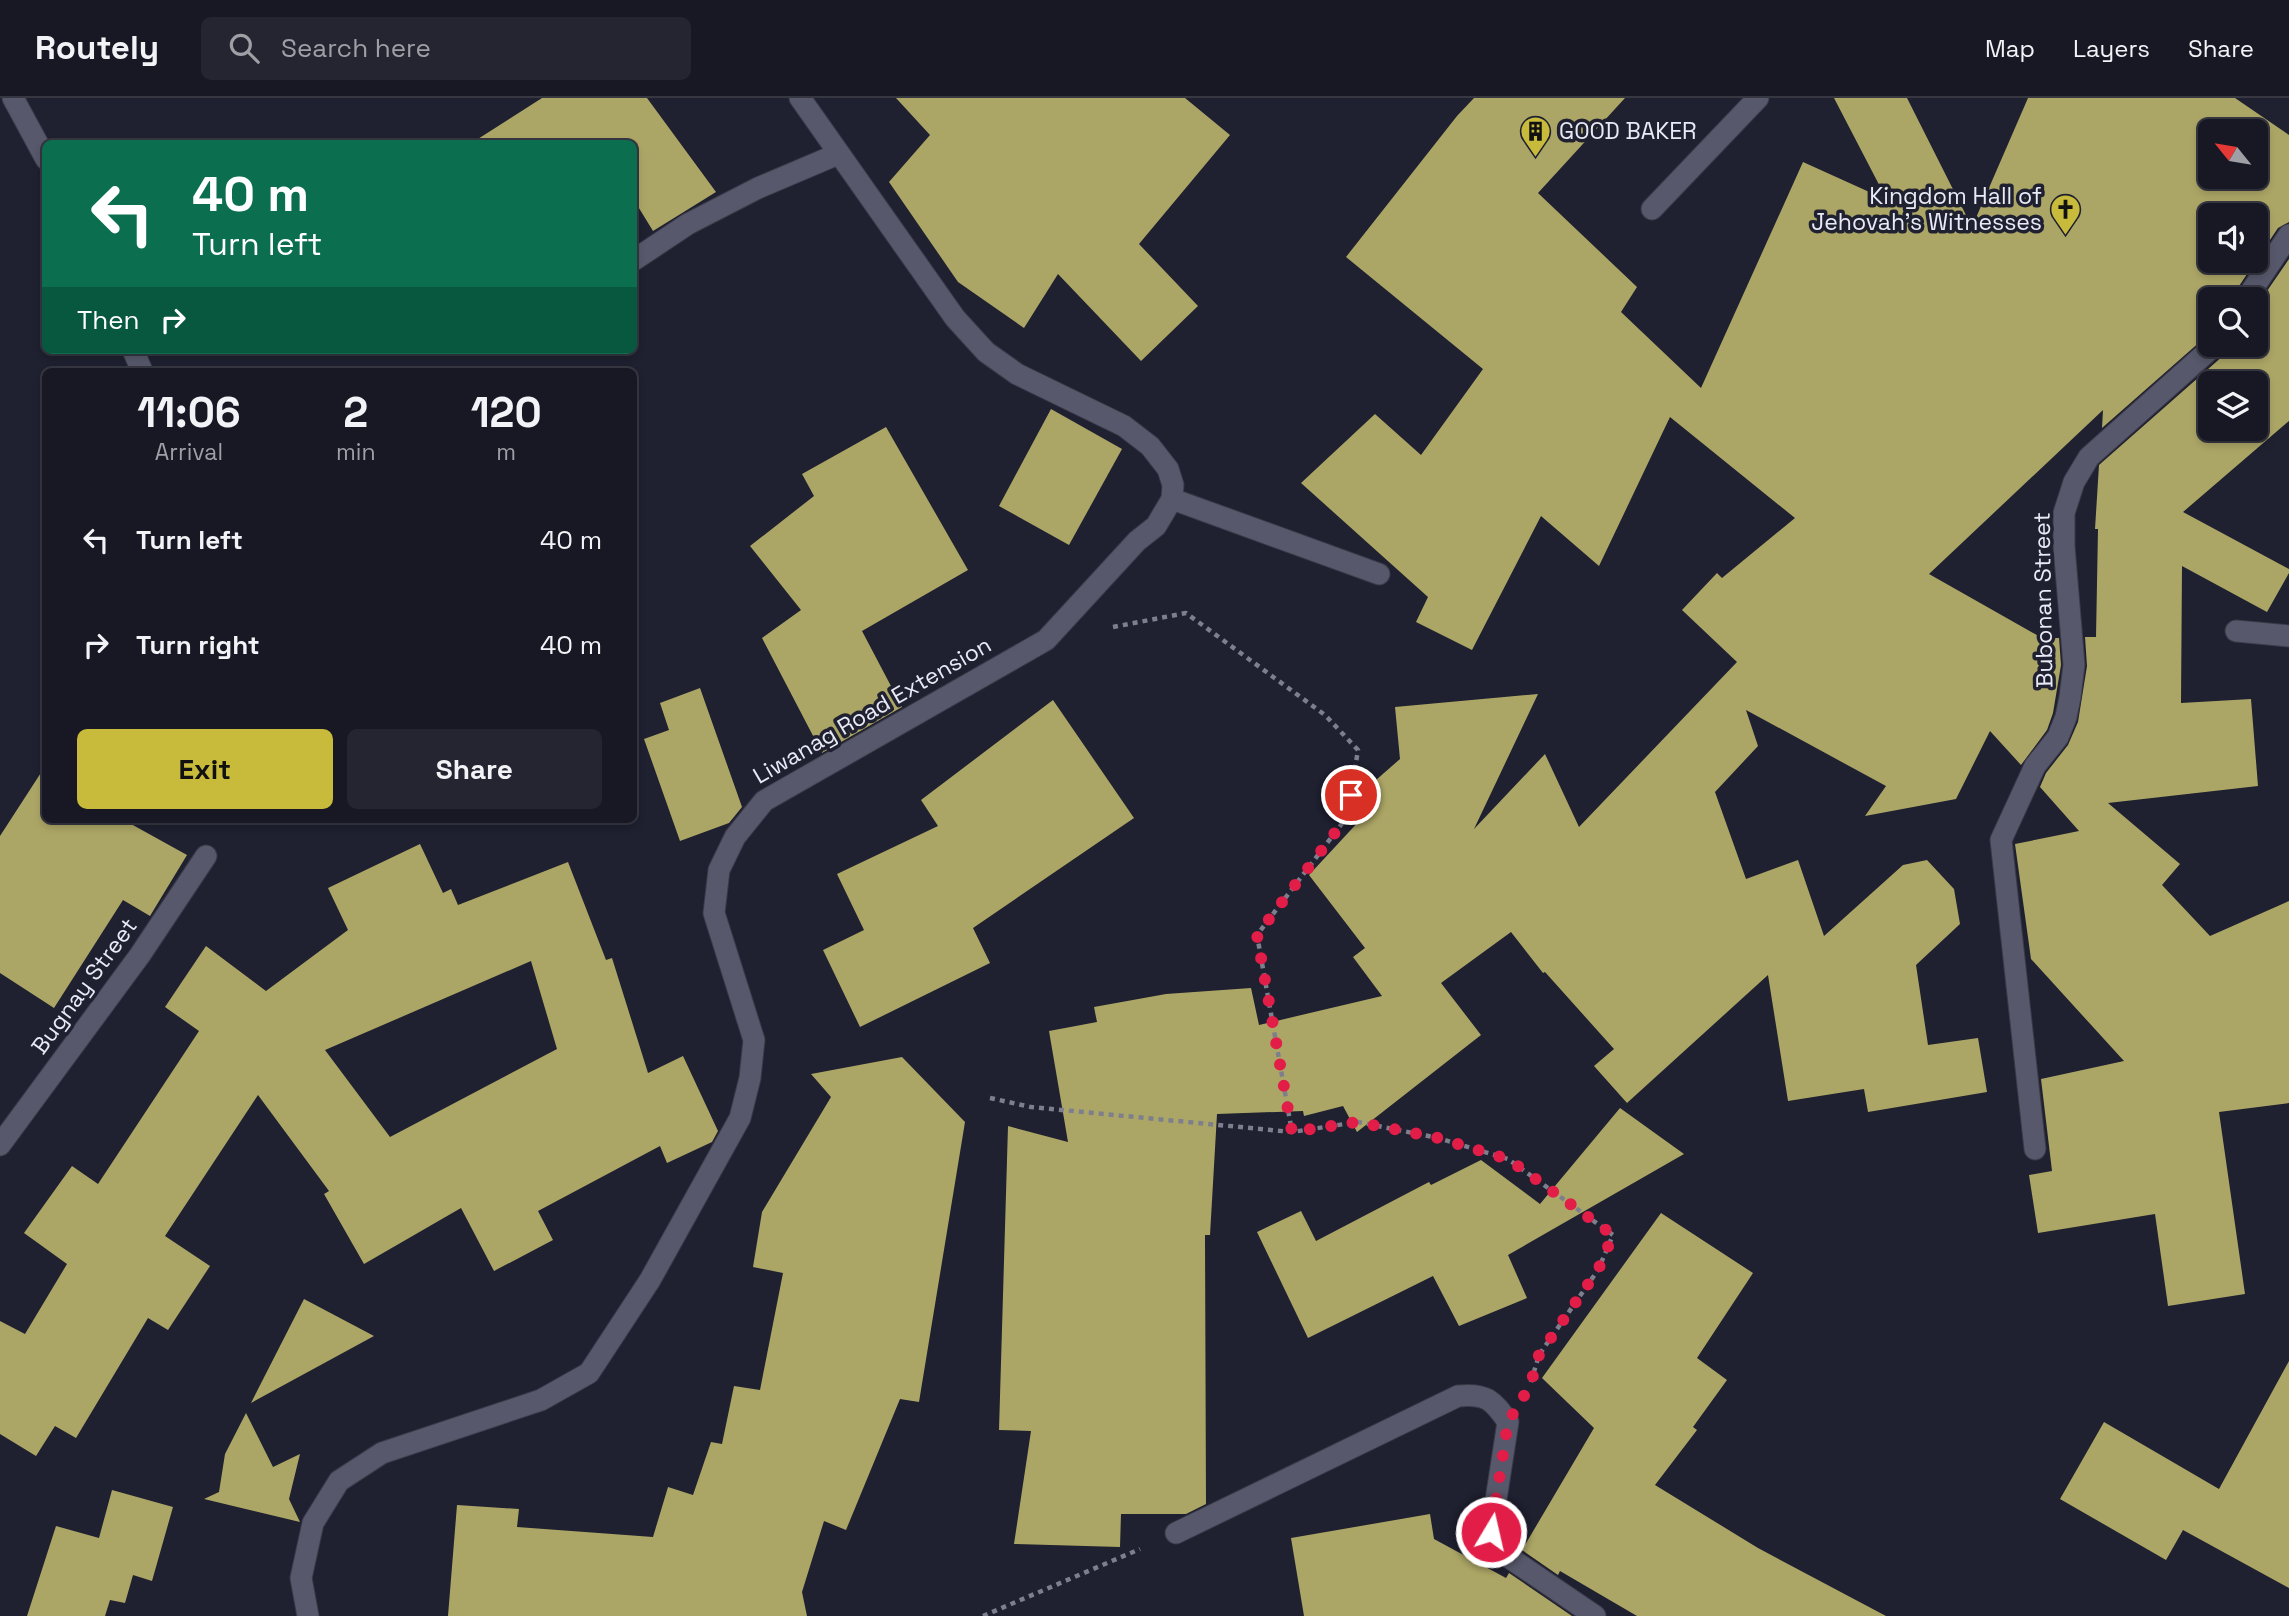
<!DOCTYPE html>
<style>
:root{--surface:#171824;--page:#242531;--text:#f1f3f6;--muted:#9ea0a6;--line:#363741;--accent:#c8bb3b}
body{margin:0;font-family:"Space Grotesk",sans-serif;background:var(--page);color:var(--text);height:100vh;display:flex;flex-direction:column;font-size:26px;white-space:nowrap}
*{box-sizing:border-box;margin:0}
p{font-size:23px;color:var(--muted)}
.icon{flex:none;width:38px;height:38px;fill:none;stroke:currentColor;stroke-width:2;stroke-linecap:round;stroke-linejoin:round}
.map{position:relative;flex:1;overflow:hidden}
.side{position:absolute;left:42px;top:270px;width:595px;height:455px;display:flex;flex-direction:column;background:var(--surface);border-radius:10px;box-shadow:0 4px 10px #0003,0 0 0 2px var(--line)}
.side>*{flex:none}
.guide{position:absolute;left:42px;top:42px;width:595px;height:214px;border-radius:10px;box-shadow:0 4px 10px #0003,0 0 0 2px var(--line);background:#0b6e4f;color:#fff;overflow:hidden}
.needle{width:46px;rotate:300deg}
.fabs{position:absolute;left:2198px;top:21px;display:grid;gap:14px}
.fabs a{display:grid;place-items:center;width:70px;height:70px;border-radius:10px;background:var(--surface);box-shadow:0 4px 10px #0003,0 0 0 2px var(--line);font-size:35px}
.pin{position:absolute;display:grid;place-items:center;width:60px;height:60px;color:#fff;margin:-30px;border:4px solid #fff;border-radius:50%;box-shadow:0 2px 7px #0007}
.me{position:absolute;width:77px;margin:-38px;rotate:9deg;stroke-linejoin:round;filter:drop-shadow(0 0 5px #0008)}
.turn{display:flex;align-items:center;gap:24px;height:147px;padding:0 35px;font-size:32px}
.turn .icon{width:91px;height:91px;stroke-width:2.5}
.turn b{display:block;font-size:49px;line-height:60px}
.then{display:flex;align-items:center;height:66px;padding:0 35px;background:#0003;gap:14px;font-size:26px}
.eta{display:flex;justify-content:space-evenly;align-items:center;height:119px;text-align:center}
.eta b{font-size:42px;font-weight:700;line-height:49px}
.cta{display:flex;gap:14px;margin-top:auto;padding:14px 35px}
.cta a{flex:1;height:80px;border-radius:10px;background:var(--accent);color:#111;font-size:28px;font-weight:700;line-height:80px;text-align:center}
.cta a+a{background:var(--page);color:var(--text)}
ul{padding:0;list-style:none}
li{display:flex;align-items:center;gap:21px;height:105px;padding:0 35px}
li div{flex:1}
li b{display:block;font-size:26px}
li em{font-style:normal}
header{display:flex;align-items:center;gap:42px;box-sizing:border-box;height:98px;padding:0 35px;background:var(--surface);border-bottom:2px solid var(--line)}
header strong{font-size:33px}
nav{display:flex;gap:38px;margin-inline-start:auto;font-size:24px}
.search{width:490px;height:63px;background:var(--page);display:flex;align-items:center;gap:18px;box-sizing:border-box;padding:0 24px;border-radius:10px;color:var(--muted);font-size:26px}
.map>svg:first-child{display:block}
.building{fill:#aca666;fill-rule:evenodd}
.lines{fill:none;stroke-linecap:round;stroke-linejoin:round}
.lane-casing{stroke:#3a3a49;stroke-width:23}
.street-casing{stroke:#3a3a49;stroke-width:23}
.path{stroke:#7e7f8d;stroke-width:4.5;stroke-dasharray:5 5;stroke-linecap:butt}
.lane{stroke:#57586b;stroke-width:21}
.street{stroke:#57586b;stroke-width:21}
.route{stroke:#e11d48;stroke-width:12;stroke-dasharray:0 21.6}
.labels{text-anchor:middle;stroke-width:7;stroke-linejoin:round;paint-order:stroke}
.poi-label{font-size:23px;fill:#e9eaf6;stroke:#1f2030;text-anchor:start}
.street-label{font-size:23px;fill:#e9eaf6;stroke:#1f2030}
</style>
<header>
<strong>Routely</strong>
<div class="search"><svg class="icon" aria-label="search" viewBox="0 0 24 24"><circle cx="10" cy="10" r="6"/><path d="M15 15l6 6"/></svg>Search here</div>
<nav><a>Map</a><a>Layers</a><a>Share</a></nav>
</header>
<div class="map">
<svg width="2289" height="1518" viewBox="0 0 2289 1518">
<rect width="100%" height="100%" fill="#1f2030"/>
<!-- building -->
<g class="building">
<path d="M 542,0 L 647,0 L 716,94 L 653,133 L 634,102 L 634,46 L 470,46 Z"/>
<path d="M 896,0 L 1185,0 L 1230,37 L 1139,146 L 1198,208 L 1141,263 L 1058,176 L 1024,230 L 958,184 L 889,84 L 930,37 Z"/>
<path d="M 1474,0 L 1625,0 L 1538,95 L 1637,189 L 1621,214 L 1701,290 L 1803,64 L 1887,102 L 1834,0 L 1907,0 L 1972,129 L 2028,0 L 2235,0 L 2289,37 L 2289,124 L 2278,130 L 2235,194 L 2233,201 L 2210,201 L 2210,235 L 2102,330 L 2103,312 L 1929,476 L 2042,540 L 2059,540 L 2061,567 L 2053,615 L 2047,632 L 2021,667 L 1990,633 L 1956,701 L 1865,718 L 1886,688 L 1746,612 L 1758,648 L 1715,694 L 1746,781 L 1798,762 L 1824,838 L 1903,767 L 1927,762 L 1954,791 L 1960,826 L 1916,867 L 1928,947 L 1978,940 L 1987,994 L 1868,1014 L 1864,991 L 1788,1003 L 1768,877 L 1627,1005 L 1594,968 L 1614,951 L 1545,874 L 1543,875 L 1511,834 L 1441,885 L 1481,937 L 1357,1034 L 1343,1008 L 1304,1018 L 1303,1013 L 1217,1016 L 1210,1137 L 1205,1137 L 1206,1406 L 1186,1416 L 1121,1416 L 1120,1449 L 1014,1446 L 1031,1333 L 999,1332 L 1008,1028 L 1068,1044 L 1049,933 L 1097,924 L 1094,909 L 1166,896 L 1251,890 L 1259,927 L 1382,898 L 1353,859 L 1365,850 L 1309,777 L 1373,708 L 1368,689 L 1400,661 L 1395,609 L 1538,596 L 1474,731 L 1545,656 L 1579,729 L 1737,564 L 1682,512 L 1717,475 L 1722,480 L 1795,420 L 1670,319 L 1599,468 L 1541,418 L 1472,552 L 1416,524 L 1428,499 L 1301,385 L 1375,316 L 1421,357 L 1483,271 L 1346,159 L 1457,18 ZM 2210,33 L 2256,33 L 2256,79 L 2210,79 ZM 2210,117 L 2256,117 L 2256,163 L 2210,163 Z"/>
<path d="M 2289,161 L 2289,323 L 2183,414 L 2289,471 L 2289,475 L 2267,514 L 2182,468 L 2181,605 L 2251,601 L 2258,688 L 2108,705 L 2180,766 L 2162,787 L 2210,838 L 2289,803 L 2289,1005 L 2219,1014 L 2245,1196 L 2168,1208 L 2155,1116 L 2038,1135 L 2029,1077 L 2052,1073 L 2041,981 L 2124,963 L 2031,861 L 2015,746 L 2079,733 L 2040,689 L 2046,675 L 2068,647 L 2078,624 L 2087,568 L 2085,539 L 2096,539 L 2098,431 L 2095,431 L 2099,367 L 2224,257 L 2228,247 L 2256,247 L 2256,209 ZM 2210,285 L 2256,285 L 2256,331 L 2210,331 Z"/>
<path d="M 1051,311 L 1122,351 L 1069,447 L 999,408 Z"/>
<path d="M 886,329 L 968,472 L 862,533 L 902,609 L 822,655 L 762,540 L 801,512 L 750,448 L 814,398 L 802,376 Z"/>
<path d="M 700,590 L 742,709 L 729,725 L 680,743 L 644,641 L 669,632 L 660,605 Z"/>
<path d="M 1053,602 L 1134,720 L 973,830 L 990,865 L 860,929 L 823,852 L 864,832 L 837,776 L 938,728 L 921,702 Z"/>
<path d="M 46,667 L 46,721 L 122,721 L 187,757 L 150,818 L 123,802 L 54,910 L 0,875 L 0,738 Z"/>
<path d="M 420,746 L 443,795 L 451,791 L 458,807 L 568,764 L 606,862 L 612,860 L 648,975 L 683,958 L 718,1033 L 712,1044 L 667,1065 L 660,1048 L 538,1113 L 553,1142 L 494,1173 L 461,1110 L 364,1166 L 324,1096 L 329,1093 L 258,997 L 165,1138 L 210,1168 L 168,1232 L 148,1220 L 76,1340 L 55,1328 L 36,1358 L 0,1336 L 0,1223 L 25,1236 L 67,1166 L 24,1135 L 72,1068 L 98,1086 L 199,933 L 165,909 L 206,848 L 266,893 L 348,832 L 328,790 ZM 531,863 L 557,951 L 390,1039 L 325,952 Z"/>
<path d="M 902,959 L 965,1024 L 919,1304 L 900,1301 L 846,1432 L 824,1423 L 802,1494 L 807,1518 L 448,1518 L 457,1407 L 519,1411 L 517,1429 L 653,1439 L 668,1389 L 693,1397 L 711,1344 L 722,1346 L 734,1288 L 760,1292 L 783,1175 L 753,1169 L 762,1114 L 831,999 L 811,976 Z"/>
<path d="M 1620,1010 L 1684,1056 L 1508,1157 L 1527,1200 L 1459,1228 L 1433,1178 L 1308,1240 L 1257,1134 L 1301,1113 L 1316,1143 L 1429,1084 L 1431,1087 L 1481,1062 L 1540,1106 Z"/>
<path d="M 1661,1115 L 1753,1175 L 1697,1260 L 1727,1282 L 1693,1329 L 1697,1332 L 1655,1387 L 1758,1450 L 1886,1518 L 1637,1518 L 1560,1473 L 1558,1477 L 1522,1452 L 1594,1330 L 1542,1280 Z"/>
<path d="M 304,1201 L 374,1238 L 251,1305 Z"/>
<path d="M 2289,1263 L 2289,1490 L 2183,1432 L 2166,1462 L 2060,1401 L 2104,1324 L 2219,1391 Z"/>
<path d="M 246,1315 L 273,1369 L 300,1356 L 289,1401 L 300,1424 L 204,1401 L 219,1394 L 225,1356 Z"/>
<path d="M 112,1392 L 173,1409 L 152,1483 L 133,1477 L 125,1505 L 110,1502 L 105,1518 L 27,1518 L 56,1428 L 99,1440 Z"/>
<path d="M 1430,1416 L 1434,1441 L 1506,1480 L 1509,1475 L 1572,1518 L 1304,1518 L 1291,1440 Z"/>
</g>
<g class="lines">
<defs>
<g id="lane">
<path d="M 1652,111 L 1758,0"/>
<path d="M 1172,401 L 1379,476"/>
</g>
<g id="street">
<path d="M 13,0 L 46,61"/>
<path d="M 634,162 L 688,126 L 758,90 L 838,56"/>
<path d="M 2246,201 L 2289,137"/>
<path d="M 133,252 L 142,273"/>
<path d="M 2236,533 L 2289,538"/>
<path d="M 0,1047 L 140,857 L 206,758"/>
<path d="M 2035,1051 L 2001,742 L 2035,668 L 2058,639 L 2066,619 L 2070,599 L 2074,567 L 2064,448 L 2064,415 L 2074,384 L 2089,359 L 2215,247"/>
<path d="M 1176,1435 L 1458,1298 C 1486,1295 1493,1302 1508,1324 L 1491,1434 L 1504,1456 L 1595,1518"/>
<path d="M 308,1518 L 301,1480 L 313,1425 L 339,1383 L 382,1355 L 541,1302 L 589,1275 L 650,1182 L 740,1020 L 750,980 L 754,942 L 714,815 L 719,772 L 735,739 L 764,703 L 1046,542 L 1137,443 L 1156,428 L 1172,401 L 1173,387 L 1168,371 L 1150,348 L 1124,328 L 1017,276 L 986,254 L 955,220 L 800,0"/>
</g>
</defs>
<!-- lane casing -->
<use href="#lane" class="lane-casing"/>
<!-- street casing -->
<use href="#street" class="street-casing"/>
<!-- path -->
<g class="path">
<path d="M 1113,529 L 1186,515 L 1325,617 L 1358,652 L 1347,719 L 1257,837 L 1292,1034"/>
<path d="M 990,1000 L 1031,1009 L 1292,1034 L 1358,1024 L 1438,1040 L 1508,1061 L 1613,1137 L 1598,1172 L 1539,1257 L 1530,1287"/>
<path d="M 983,1518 L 1140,1451"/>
</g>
<!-- lane -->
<use href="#lane" class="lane"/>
<!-- street -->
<use href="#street" class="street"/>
</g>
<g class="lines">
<!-- route -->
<path class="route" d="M 1351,697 L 1347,719 L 1257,837 L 1292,1034 L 1358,1024 L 1438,1040 L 1508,1061 L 1613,1137 L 1598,1172 L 1539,1257 L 1530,1288 L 1508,1324 L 1491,1434"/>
</g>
<!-- icons -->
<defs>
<symbol id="building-pin" viewBox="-11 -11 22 30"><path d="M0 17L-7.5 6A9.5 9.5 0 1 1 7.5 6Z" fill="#c8bb3b" stroke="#1f2030"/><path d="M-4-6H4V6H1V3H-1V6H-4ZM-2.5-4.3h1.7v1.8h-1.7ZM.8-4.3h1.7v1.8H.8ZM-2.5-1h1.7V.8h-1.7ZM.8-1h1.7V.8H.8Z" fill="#111"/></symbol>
<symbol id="church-pin" viewBox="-11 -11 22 30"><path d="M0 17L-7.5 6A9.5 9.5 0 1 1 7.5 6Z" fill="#c8bb3b" stroke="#1f2030"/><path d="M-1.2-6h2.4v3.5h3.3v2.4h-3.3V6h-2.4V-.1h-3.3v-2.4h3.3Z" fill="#111"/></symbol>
</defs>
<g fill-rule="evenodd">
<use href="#building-pin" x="1518" y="16" width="35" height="47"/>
<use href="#church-pin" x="2048" y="94" width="35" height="47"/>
</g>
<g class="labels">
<!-- poi labels -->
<g class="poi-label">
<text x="1559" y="41">GOOD BAKER</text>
<text x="2042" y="106" text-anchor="end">Kingdom Hall of<tspan x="2042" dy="26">Jehovah's Witnesses</tspan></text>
</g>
<!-- street labels -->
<g class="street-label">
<text transform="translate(2043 502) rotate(-91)" y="8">Bubonan Street</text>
<text transform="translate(872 612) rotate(-30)" y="8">Liwanag Road Extension</text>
<text transform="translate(84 888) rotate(-54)" y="8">Bugnay Street</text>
</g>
</g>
</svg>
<div class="fabs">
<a><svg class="needle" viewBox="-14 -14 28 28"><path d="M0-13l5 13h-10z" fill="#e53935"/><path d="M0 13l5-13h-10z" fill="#9ea0a6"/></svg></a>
<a><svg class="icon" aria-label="sound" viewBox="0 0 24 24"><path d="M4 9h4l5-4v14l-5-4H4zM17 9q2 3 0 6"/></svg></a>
<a><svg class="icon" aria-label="search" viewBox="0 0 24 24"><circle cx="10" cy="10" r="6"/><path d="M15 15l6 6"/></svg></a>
<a><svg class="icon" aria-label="layers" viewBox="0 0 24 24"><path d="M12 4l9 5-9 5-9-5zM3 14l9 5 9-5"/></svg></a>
</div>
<div class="pin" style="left:1351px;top:697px;background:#d93025"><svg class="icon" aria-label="arrive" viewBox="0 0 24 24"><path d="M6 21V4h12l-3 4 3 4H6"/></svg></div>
<svg class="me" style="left:1491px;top:1434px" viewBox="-20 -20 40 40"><circle r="17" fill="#e11d48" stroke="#fff" stroke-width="3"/><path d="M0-11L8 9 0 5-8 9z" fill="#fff"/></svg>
<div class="guide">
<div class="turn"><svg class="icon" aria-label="left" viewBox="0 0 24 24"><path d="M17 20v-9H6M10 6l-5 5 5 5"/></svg><div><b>40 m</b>Turn left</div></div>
<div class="then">Then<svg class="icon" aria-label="right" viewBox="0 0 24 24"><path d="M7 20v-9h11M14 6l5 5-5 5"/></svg></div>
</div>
<section class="side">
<div class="eta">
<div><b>11:06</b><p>Arrival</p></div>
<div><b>2</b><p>min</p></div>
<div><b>120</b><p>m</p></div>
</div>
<ul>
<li><svg class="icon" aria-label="left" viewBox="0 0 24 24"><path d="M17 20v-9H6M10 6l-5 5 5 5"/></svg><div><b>Turn left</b></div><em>40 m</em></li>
<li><svg class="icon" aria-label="right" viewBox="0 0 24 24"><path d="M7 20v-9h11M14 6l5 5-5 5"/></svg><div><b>Turn right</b></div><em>40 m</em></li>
</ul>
<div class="cta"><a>Exit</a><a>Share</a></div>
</section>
</div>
